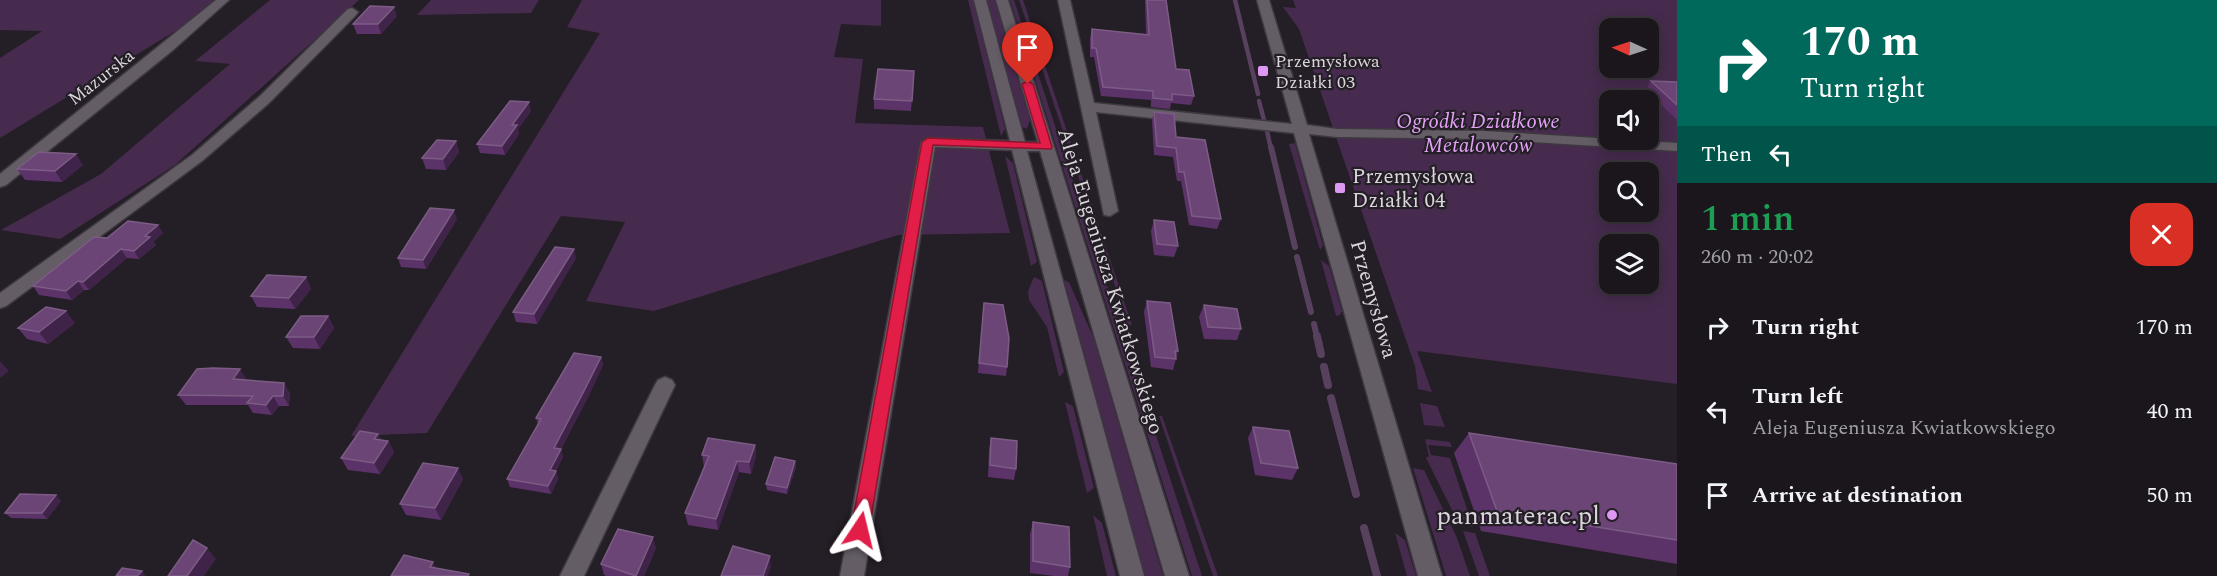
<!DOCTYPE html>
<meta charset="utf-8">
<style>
:root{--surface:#1b161c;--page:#241f25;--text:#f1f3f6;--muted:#a09fa3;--line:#39353b}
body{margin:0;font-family:Spectral,serif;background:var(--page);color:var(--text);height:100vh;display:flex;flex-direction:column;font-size:22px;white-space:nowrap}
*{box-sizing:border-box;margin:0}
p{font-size:20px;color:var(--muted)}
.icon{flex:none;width:33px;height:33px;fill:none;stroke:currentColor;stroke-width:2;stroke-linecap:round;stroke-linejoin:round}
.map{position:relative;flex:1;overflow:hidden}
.side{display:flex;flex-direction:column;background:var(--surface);width:540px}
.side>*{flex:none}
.top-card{background:#00695c;color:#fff;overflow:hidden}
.needle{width:39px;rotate:273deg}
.buttons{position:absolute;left:1599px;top:18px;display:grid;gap:12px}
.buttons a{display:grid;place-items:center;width:60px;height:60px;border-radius:12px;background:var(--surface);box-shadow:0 3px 15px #0003,0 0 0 2px var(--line);font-size:30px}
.pin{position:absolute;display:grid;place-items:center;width:51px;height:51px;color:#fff;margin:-62px -26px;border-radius:50% 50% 50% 0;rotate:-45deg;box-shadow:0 0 6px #0007}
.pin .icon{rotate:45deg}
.me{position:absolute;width:66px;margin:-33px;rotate:10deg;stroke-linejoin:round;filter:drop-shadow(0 0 4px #0008)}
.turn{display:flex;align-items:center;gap:21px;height:126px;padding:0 24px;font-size:27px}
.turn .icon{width:78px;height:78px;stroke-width:2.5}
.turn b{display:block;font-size:42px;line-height:51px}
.then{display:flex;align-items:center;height:57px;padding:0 24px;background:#0003;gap:12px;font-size:22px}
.round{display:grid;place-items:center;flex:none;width:63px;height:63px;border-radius:18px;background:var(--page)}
.summary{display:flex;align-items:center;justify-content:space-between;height:102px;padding:0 24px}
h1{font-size:36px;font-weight:600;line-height:45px;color:#1e9e55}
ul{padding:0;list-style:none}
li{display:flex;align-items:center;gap:18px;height:84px;padding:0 24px}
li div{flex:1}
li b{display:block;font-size:22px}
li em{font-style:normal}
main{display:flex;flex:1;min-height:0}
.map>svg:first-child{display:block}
.green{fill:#462b4e;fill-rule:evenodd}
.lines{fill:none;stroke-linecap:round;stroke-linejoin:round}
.stream-far2{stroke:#58415e;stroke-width:4.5}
.stream-far1{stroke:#58415e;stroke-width:6}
.stream{stroke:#58415e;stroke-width:8}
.minor-casing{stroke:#3e3940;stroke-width:3}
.minor{fill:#645d66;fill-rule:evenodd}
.wall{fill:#5c3369}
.shaded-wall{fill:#402349}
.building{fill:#6a4575;stroke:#7c5c85;stroke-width:1.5}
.route{fill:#e11d48;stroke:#92132f;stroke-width:1.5}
.poi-dot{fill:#de98f3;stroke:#241e26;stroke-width:2}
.labels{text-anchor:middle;stroke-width:4.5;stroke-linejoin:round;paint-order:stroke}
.far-poi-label{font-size:18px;fill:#dad6db;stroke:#241e26;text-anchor:start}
.far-street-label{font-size:18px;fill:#dad6db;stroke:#241e26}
.park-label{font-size:21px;font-style:italic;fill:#e3a2f7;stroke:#241e26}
.poi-label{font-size:21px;fill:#dad6db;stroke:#241e26;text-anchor:start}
.street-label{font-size:21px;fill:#dad6db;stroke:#241e26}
.near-poi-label{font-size:26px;fill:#dad6db;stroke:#241e26;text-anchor:end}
</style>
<main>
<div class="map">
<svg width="1677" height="576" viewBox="0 0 1677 576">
<rect width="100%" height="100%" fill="#241e26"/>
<!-- green -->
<g class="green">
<path d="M 0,0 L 226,0 L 0,138 L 0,58 L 42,31 L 0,30 Z"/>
<path d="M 270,0 L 359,0 L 175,165 L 60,239 L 1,230 L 101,174 L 230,64 L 195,61 Z"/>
<path d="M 431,0 L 539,0 L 531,13 L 417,15 Z"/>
<path d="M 582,0 L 881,0 L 881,26 L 841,24 L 834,57 L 863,59 L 855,123 L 983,127 L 1010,233 L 898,235 L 654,311 L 586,301 L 625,222 L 561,216 L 427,433 L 351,436 L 600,33 L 567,27 Z"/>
<path d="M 968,0 L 973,0 L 1005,129 L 1001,136 Z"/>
<path d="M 987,0 L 995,0 L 1030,120 L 1027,129 L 1022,127 Z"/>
<path d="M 1010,0 L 1014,0 L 1202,576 L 1192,576 Z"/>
<path d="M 1019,0 L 1023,0 L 1132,325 L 1128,325 Z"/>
<path d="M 1293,0 L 1677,0 L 1677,384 L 1417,351 L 1432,392 L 1418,389 L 1415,366 L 1336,137 L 1340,137 L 1337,129 L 1333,128 L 1299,29 L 1283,7 L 1296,8 ZM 1610,28 L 1648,28 L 1648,68 L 1610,68 ZM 1610,100 L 1648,100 L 1648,140 L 1610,140 ZM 1610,172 L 1648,172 L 1648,212 L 1610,212 ZM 1610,244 L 1648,244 L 1648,284 L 1610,284 Z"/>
<path d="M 1295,143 L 1323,246 L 1320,250 L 1289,144 Z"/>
<path d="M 1005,156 L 1013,163 L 1037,262 L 1031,266 Z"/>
<path d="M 1321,260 L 1329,266 L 1342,311 L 1340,315 L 1336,316 Z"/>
<path d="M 1034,277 L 1042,281 L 1064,372 L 1059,377 L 1047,327 L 1029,300 L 1028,291 Z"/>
<path d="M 1064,280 L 1069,282 L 1094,339 L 1163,576 L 1145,576 Z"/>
<path d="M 1065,402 L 1073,406 L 1094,488 L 1087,493 Z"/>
<path d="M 1420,403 L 1437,406 L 1445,427 L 1424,425 Z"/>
<path d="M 1159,416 L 1162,416 L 1218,576 L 1213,576 Z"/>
<path d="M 1425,439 L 1450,442 L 1452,447 L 1428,445 L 1431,455 L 1450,458 L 1473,527 L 1459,524 L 1426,458 L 1429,456 Z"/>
<path d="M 1413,468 L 1424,470 L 1457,538 L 1470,576 L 1446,576 Z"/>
<path d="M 1093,515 L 1102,523 L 1116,576 L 1107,576 Z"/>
<path d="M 1463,531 L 1475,533 L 1490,576 L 1479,576 Z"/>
<path d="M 1395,533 L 1405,540 L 1416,576 L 1407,576 Z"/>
</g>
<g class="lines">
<!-- stream-far2 -->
<g class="stream-far2">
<path d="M 1235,0 L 1258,94"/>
<path d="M 1259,101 L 1264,120"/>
<path d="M 1267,131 L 1271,149"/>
</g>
<!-- stream-far1 -->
<g class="stream-far1">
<path d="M 1271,147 L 1295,247"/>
<path d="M 1297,257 L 1311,312"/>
<path d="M 1314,324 L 1317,337"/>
</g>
<!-- stream -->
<g class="stream">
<path d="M 1317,336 L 1321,354"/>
<path d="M 1324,367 L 1328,385"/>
<path d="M 1331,398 L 1356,494"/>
<path d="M 1364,528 L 1377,576"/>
</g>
<defs>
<g id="minor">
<path d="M 216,0 L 229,0 L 173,50 L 6,185 L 0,187 L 0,174 Z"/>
<path d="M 974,0 L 986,0 L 1025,142 L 1038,142 L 996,0 L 1008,0 L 1189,576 L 1165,576 L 1040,151 L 1027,151 L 1144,576 L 1120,576 L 1012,150 L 935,147 L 864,576 L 840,576 L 921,142 L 928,138 L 1010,141 Z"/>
<path d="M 1058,0 L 1070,0 L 1094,103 L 1292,124 L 1257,0 L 1269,0 L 1307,125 L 1337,129 L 1485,131 L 1677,143 L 1677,151 L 1485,139 L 1337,137 L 1309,134 L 1442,576 L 1418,576 L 1294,133 L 1096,112 L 1118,211 L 1110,216 L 1104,215 Z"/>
<path d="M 352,8 L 358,12 L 356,15 L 269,103 L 202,161 L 6,306 L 0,308 L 0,293 L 192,155 L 259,97 L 348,9 Z"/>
<path d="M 665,377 L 672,380 L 675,385 L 584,576 L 560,576 L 655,385 L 658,380 Z"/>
</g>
</defs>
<!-- minor casing -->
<use href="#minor" class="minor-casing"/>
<!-- minor -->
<use href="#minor" class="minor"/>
</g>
<!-- wall -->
<g class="wall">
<path d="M 1145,0 L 1166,0 L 1176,69 L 1194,96 L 1191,105 L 1171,103 L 1170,109 L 1151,107 L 1151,100 L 1101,96 L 1094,57 L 1090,57 L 1090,38 L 1092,29 L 1146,34 Z"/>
<path d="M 397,16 L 381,34 L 357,34 L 353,24 Z"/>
<path d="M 914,71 L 911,111 L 874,109 L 874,99 Z"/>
<path d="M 1651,81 L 1677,82 L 1677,120 L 1646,90 Z"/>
<path d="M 531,111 L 518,129 L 519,134 L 505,155 L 480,153 L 477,144 Z"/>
<path d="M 1154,112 L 1176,137 L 1221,219 L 1217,229 L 1189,225 L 1181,181 L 1177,181 L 1173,157 L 1154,155 L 1152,120 Z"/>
<path d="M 456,141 L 459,152 L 446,170 L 426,169 L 422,158 Z"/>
<path d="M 83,165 L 62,182 L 25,180 L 17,169 Z"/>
<path d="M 457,219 L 426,269 L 401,267 L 398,258 Z"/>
<path d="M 1154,220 L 1178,246 L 1174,257 L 1154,255 L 1151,231 Z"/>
<path d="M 163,233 L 153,242 L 156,245 L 139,259 L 127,258 L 89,290 L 84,290 L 72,300 L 39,295 L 33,286 L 107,238 Z"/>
<path d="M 576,258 L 537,324 L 516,322 L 513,312 Z"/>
<path d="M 306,277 L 311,289 L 295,309 L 257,307 L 251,296 Z"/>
<path d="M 1147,301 L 1178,351 L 1173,370 L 1151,367 L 1144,312 Z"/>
<path d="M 984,303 L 1007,367 L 1006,376 L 978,373 Z"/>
<path d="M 1204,305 L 1241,329 L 1237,340 L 1204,339 L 1199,317 Z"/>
<path d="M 328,316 L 334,328 L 320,349 L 293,348 L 286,337 Z"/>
<path d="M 75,323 L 48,344 L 27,339 L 18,328 Z"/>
<path d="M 601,357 L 603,365 L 588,397 L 561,449 L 563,457 L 556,471 L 558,479 L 551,494 L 510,487 L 507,479 L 538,424 L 536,418 Z"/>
<path d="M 246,379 L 246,380 L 290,393 L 289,406 L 279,406 L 272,415 L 253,413 L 248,405 L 186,405 L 178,395 Z"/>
<path d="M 1253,427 L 1298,468 L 1292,480 L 1255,475 L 1248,438 Z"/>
<path d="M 1469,433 L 1677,464 L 1677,564 L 1481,531 L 1454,453 Z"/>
<path d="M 991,438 L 1016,469 L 1014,480 L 988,477 L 989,449 Z"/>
<path d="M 381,440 L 388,441 L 394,452 L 380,474 L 348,470 L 341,458 Z"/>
<path d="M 755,445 L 756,456 L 751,474 L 739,472 L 718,530 L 688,525 L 685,513 L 704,467 L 702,455 Z"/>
<path d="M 795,461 L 796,467 L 787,494 L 767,490 L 766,484 Z"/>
<path d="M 463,479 L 441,520 L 406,515 L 400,504 Z"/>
<path d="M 61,501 L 47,519 L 11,518 L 5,513 Z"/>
<path d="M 1033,522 L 1070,567 L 1068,576 L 1054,576 L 1030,573 L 1030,534 Z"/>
<path d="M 656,548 L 644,576 L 607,576 L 604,575 L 601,564 Z"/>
</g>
<!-- shaded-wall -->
<g class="shaded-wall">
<path d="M 394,7 L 397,16 L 381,34 L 378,24 Z"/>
<path d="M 529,102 L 531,111 L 518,129 L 519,134 L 505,155 L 502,146 L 512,125 Z"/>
<path d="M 456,141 L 459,152 L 446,170 L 443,159 Z"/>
<path d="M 76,154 L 83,165 L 62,182 L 55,171 Z"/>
<path d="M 454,210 L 457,219 L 426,269 L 423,260 Z"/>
<path d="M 158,225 L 163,233 L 153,242 L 156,245 L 139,259 L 134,251 L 145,236 Z"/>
<path d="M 121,249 L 127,258 L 89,290 L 83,282 Z"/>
<path d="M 574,249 L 576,258 L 537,324 L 534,314 Z"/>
<path d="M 306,277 L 311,289 L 295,309 L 289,298 Z"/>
<path d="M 78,281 L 84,290 L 72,300 L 66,291 Z"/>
<path d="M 66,311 L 75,323 L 48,344 L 39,332 Z"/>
<path d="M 328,316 L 334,328 L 320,349 L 314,337 Z"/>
<path d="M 601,357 L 603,365 L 588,397 L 557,456 L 554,448 Z"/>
<path d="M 0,361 L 9,371 L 0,378 Z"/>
<path d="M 240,369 L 246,379 L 240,389 L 233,379 Z"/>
<path d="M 284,383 L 290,393 L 289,406 L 283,396 Z"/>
<path d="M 273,396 L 279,406 L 272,415 L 266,405 Z"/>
<path d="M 378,434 L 384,445 L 374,439 Z"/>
<path d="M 388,441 L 394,452 L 380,474 L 374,463 Z"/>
<path d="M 755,445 L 756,456 L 751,474 L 749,462 Z"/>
<path d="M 561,449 L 563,457 L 556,471 L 558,479 L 551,494 L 548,486 L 550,470 Z"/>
<path d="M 737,461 L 739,472 L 718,530 L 716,519 Z"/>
<path d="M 795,461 L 796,467 L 787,494 L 787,488 Z"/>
<path d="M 458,468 L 463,479 L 441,520 L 435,508 Z"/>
<path d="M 56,495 L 61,501 L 47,519 L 42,513 Z"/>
<path d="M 653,537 L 656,548 L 644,576 L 636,576 Z"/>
<path d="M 207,548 L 216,559 L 204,576 L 187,576 Z"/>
<path d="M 770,556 L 771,567 L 768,576 L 763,576 Z"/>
<path d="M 433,562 L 438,571 L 430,567 Z"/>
<path d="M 142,571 L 146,576 L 137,576 Z"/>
</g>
<!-- building -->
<g class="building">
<path d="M 1147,0 L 1166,0 L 1176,69 L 1189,70 L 1194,96 L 1172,94 L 1172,100 L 1153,98 L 1153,91 L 1103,87 L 1096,48 L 1092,48 L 1092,29 L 1149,35 Z"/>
<path d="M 370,6 L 394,7 L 378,24 L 353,24 Z"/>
<path d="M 878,69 L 914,71 L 912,101 L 874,99 Z"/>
<path d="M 1651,81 L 1677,82 L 1677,105 Z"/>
<path d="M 510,101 L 529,102 L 512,125 L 517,125 L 502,146 L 477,144 Z"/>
<path d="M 1154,112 L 1174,114 L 1176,137 L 1205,140 L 1221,219 L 1192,216 L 1184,172 L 1179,172 L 1176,148 L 1157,146 Z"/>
<path d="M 437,140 L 456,141 L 443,159 L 422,158 Z"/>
<path d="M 39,152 L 76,154 L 55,171 L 17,169 Z"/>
<path d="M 430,208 L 454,210 L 423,260 L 398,258 Z"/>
<path d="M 1154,220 L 1174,222 L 1178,246 L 1157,244 Z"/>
<path d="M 128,221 L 158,225 L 145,236 L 150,237 L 134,251 L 121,249 L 83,282 L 78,281 L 66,291 L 33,286 L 94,237 L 107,238 Z"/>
<path d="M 555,247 L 574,249 L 534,314 L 513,312 Z"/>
<path d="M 267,275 L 306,277 L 289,298 L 251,296 Z"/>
<path d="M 1147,301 L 1170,303 L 1178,351 L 1175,351 L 1176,359 L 1155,357 Z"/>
<path d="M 984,303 L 1003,305 L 1009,338 L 1007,367 L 979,363 Z"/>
<path d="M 1204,305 L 1237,309 L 1241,329 L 1208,327 Z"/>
<path d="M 46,307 L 66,311 L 39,332 L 18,328 Z"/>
<path d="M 301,316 L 328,316 L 314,337 L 286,337 Z"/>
<path d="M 574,353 L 601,357 L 585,389 L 554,448 L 561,449 L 550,470 L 556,471 L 548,486 L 507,479 L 541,419 L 536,418 Z"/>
<path d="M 213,368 L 240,369 L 233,379 L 284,383 L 283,396 L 273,396 L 266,405 L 247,403 L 253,396 L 178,395 L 197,369 Z"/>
<path d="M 1253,427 L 1289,431 L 1298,468 L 1261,463 Z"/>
<path d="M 360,431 L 378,434 L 374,439 L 388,441 L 374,463 L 341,458 Z"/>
<path d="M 1469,433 L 1677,464 L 1677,540 L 1497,511 Z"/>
<path d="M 708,438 L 755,445 L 749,462 L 737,461 L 716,519 L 685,513 L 709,456 L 702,455 Z"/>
<path d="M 991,438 L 1017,441 L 1016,469 L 990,465 Z"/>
<path d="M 775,457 L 795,461 L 787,488 L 766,484 Z"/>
<path d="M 423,463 L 458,468 L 435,508 L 400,504 Z"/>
<path d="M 20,494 L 56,495 L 42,513 L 5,513 Z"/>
<path d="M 1033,522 L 1069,527 L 1070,567 L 1033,561 Z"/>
<path d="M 618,529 L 653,537 L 636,576 L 601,564 Z"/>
<path d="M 193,540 L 207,548 L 187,576 L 168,576 Z"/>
<path d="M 733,546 L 770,556 L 763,576 L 721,576 Z"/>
<path d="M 404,555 L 433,562 L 430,567 L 469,574 L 468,576 L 391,576 Z"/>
<path d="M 122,568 L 142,571 L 137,576 L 116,576 Z"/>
</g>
<!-- route -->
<path class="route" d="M 1028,81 L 1033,84 L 1052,147 L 1051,149 L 933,145 L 869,530 L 866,536 L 860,538 L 854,536 L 851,530 L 922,142 L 928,138 L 1040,143 L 1022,84 Z"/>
<!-- markers -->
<g class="poi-dot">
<rect x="1257" y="65" width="12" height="12" rx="3"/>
<rect x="1334" y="182" width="12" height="12" rx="3"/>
<circle cx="1612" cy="515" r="6"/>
</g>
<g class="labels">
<!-- far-poi labels -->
<g class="far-poi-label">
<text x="1275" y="67">Przemysłowa<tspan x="1275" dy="21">Działki 03</tspan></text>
</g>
<!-- far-street labels -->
<g class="far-street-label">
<text transform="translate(101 77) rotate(-38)" y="6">Mazurska</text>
</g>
<!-- park labels -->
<g class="park-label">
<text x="1478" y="128">Ogródki Działkowe<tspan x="1478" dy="24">Metalowców</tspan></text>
</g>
<!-- poi labels -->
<g class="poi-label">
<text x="1352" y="183">Przemysłowa<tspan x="1352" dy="24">Działki 04</tspan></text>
</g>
<!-- street labels -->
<g class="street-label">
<text transform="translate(1111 281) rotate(73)" y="7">Aleja Eugeniusza Kwiatkowskiego</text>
<text transform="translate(1374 299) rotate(74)" y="7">Przemysłowa</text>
</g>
<!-- near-poi labels -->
<g class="near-poi-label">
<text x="1600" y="524">panmaterac.pl</text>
</g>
</g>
</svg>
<div class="buttons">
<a><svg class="needle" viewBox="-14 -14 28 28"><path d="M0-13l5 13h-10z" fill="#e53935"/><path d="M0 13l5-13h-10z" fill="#a09fa3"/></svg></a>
<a><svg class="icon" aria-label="sound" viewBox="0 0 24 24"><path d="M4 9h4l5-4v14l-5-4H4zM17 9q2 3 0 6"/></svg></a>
<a><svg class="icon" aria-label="search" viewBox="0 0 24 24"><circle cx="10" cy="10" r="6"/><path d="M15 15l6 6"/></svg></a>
<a><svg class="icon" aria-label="layers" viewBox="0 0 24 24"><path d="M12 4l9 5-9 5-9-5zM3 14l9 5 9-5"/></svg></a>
</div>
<div class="pin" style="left:1028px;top:84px;background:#d93025"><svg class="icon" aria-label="arrive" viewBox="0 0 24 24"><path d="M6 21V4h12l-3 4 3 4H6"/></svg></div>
<svg class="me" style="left:860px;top:530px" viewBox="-20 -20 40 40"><path d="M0-17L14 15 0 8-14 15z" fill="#e11d48" stroke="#fff" stroke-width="4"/></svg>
</div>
<section class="side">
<div class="top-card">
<div class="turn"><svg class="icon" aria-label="right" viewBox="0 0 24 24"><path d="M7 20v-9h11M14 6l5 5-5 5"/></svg><div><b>170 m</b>Turn right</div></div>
<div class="then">Then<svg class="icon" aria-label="left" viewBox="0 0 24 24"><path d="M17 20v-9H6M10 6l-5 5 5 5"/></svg></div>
</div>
<div class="summary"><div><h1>1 min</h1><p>260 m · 20:02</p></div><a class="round" style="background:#d93025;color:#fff"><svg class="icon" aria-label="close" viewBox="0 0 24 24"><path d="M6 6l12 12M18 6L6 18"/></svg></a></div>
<ul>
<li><svg class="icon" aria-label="right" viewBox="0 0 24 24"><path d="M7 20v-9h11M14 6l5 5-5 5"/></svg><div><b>Turn right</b></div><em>170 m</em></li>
<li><svg class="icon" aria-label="left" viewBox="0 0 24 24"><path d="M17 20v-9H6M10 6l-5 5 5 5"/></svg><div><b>Turn left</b><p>Aleja Eugeniusza Kwiatkowskiego</p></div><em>40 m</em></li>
<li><svg class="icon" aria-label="arrive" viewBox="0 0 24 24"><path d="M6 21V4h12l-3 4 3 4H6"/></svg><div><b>Arrive at destination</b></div><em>50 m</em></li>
</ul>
</section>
</main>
